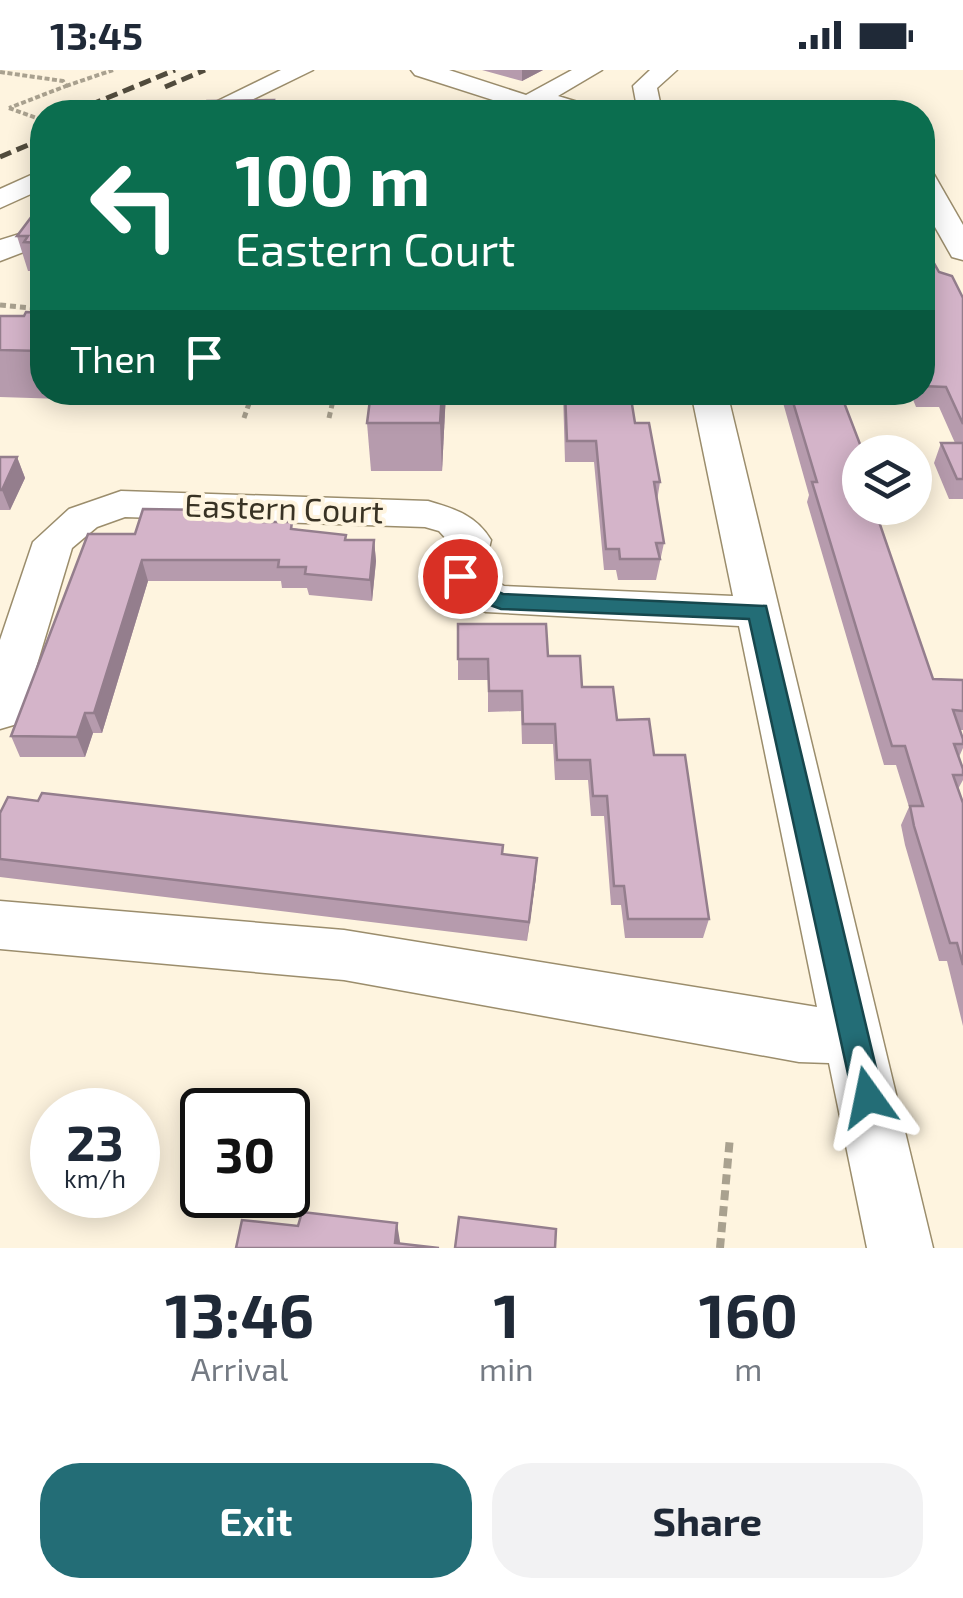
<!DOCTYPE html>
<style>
:root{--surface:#fff;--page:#f2f2f3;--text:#1f2937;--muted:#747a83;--accent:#236d76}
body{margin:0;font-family:"Exo 2",sans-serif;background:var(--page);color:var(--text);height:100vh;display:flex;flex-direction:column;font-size:38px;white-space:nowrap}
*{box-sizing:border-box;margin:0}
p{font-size:32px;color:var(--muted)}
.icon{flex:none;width:55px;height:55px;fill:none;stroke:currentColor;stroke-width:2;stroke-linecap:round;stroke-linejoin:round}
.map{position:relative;height:1178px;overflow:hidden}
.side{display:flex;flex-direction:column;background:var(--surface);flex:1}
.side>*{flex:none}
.top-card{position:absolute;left:30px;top:30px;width:905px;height:305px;border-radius:40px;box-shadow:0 5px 25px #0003;background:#0b6e4f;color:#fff;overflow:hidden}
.tools{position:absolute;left:842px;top:365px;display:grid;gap:20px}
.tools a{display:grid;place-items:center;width:90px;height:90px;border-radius:50%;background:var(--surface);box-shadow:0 5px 25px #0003;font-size:50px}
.speed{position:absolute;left:30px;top:1018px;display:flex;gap:20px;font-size:50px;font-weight:700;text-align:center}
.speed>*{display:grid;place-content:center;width:130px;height:130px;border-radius:50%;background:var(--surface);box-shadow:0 5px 25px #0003;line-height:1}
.speed small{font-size:25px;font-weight:400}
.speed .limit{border:5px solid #111;border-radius:15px;background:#fff;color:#111}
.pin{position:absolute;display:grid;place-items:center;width:85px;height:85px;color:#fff;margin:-42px;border:5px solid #fff;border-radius:50%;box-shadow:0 2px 10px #0007}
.me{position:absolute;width:110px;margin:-55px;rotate:348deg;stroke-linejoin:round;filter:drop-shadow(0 0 8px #0008)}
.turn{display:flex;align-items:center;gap:35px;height:210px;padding:0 40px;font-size:45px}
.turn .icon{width:130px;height:130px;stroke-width:2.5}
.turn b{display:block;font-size:70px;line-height:85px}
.then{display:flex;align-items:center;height:95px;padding:0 40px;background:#0003;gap:20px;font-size:38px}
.eta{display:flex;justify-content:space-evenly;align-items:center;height:170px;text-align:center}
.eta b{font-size:60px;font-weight:700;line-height:70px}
.action{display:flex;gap:20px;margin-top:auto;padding:20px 40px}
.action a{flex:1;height:115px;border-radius:40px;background:var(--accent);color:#fff;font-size:40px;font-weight:700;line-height:115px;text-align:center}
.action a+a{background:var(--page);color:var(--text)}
.status{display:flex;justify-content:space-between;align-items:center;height:70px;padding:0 50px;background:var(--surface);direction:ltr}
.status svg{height:28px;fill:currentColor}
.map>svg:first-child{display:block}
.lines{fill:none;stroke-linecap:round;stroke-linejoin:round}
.minor-casing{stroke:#9b8d6c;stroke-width:3}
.path-far2{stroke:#a9a18f;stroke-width:4;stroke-dasharray:5 2.5;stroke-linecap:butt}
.path-far1{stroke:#a9a18f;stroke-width:5;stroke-dasharray:6 4;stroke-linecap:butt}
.path{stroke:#a9a18f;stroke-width:8;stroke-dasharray:10 6;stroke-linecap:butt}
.minor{fill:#fff;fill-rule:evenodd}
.rail{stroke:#524c3d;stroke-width:5;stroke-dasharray:12 6;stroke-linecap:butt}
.wall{fill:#b69bad}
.shaded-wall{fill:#947e8d}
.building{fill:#d4b4c9;stroke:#947e8d;stroke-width:2.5}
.route{fill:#236d76;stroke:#17474d;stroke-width:2.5}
.labels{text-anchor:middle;stroke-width:8;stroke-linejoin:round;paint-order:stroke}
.street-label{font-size:32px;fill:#383224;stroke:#fef4df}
</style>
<div class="status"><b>13:45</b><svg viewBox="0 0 49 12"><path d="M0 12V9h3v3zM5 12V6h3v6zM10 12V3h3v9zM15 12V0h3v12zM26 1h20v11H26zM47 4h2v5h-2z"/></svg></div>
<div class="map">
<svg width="963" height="1178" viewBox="0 0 963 1178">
<rect width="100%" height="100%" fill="#fef4df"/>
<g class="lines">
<defs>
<g id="minor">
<path d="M 281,0 L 313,0 L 227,42 L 195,42 Z"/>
<path d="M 411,0 L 449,0 L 526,25 L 572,0 L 602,0 L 558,26 L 581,33 L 636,32 L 633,16 L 650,0 L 677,0 L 657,18 L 662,42 L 562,42 L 529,34 L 518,38 L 415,5 Z"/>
<path d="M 922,99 L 932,101 L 963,155 L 963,190 L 952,187 L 922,134 Z"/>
<path d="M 42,100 L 42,119 L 0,138 L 0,119 Z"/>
<path d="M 42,157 L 42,175 L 0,191 L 0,170 Z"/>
<path d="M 465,322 L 500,322 L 494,331 L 470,331 Z"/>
<path d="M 691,322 L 727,322 L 933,1178 L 867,1178 L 829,993 L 799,992 L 344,910 L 0,879 L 0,831 L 344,860 L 817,937 L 739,556 L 486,542 C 464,534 452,526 440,506 L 450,473 L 439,461 L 425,457 L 125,447 L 97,457 L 72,478 L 23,641 L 17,654 L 0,659 L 0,570 L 33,472 L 69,439 L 121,421 L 428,431 C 455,439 476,445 491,470 L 483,503 L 504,516 L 733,526 Z"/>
</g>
</defs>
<!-- minor casing -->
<use href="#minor" class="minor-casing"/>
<!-- path-far2 -->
<g class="path-far2">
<path d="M 0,2 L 63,11 L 66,16 L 9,38"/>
<path d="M 66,16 L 113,0"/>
<path d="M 9,38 L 42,50"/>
</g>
<!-- path-far1 -->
<g class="path-far1">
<path d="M 0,235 L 42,239"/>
<path d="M 244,348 L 253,322"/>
<path d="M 329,348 L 335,322"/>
</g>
<!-- path -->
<path class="path" d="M 720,1178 L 730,1067"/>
<!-- minor -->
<use href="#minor" class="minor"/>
<!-- rail -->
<g class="rail">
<path d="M 165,17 L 205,0"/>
<path d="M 73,42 L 175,0"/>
<path d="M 0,87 L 42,69"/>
</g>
</g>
<!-- wall -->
<g class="wall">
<path d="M 482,0 L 543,0 L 522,11 Z"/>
<path d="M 42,126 L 42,208 L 34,208 L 32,201 L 28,201 L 17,166 L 35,142 Z"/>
<path d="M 922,172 L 939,202 L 963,228 L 963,429 L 949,429 L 934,393 L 941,373 L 955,373 L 939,337 L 916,337 L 910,322 L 922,322 Z"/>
<path d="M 42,243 L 42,322 L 158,322 L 155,332 L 0,327 L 0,246 L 24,246 Z"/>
<path d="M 446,322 L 442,401 L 371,401 L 367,353 Z"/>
<path d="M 563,322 L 630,322 L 635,353 L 660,412 L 657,431 L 664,473 L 656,510 L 618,510 L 616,500 L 604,500 L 594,392 L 565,392 Z"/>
<path d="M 780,322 L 840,322 L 882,440 L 879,451 L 933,609 L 963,610 L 963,660 L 960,660 L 963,669 L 963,678 L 959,687 L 963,699 L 963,710 L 958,719 L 963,733 L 963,956 L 947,891 L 939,891 L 905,775 L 901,755 L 909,737 L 896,695 L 884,695 L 807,432 L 809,425 Z"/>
<path d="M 0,387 L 17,387 L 25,408 L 10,440 L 0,440 Z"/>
<path d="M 210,440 L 211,447 L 267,452 L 347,470 L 374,470 L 376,491 L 372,531 L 309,525 L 307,518 L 282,518 L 281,511 L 148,511 L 102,663 L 93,663 L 85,687 L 20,687 L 11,666 L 135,464 Z"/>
<path d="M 458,554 L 548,586 L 654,685 L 709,849 L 703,868 L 625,868 L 621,835 L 611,835 L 604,746 L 591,746 L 588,710 L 555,710 L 553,674 L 522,674 L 521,641 L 488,642 L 488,610 L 458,610 Z"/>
<path d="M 0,743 L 503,775 L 503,784 L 536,807 L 527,871 L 0,807 Z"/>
</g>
<!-- shaded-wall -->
<g class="shaded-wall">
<path d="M 522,0 L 543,0 L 522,11 Z"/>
<path d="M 442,322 L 446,322 L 442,401 L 440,353 Z"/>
<path d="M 17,387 L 25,408 L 10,440 L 2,420 Z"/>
<path d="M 374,470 L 376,491 L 372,531 L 370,510 Z"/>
<path d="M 142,490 L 148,511 L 102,663 L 94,643 Z"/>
<path d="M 85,643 L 93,663 L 85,687 L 77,667 Z"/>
<path d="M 537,788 L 536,807 L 527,871 L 529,852 Z"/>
<path d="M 397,1153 L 401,1178 L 395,1173 Z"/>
</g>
<!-- building -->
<g class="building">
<path d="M 274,30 L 271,42 L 202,42 L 207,31 Z"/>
<path d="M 42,126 L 42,173 L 24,172 L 28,166 L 17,166 L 35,142 Z"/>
<path d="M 922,172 L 939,202 L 952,206 L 963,228 L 963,354 L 946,317 L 922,316 Z"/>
<path d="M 26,242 L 42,243 L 42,281 L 0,280 L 0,246 L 24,246 Z"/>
<path d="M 371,322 L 442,322 L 440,353 L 367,353 Z"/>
<path d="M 565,322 L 630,322 L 635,353 L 649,353 L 660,412 L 654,412 L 664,473 L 656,473 L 660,489 L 620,489 L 619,479 L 606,479 L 596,371 L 567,371 Z"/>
<path d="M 790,322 L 840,322 L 863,382 L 860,382 L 860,438 L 882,438 L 882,440 L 875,440 L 933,609 L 963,610 L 963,641 L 953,640 L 963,669 L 963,674 L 954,674 L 963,699 L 963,705 L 953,705 L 963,733 L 963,895 L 957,873 L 950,873 L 914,756 L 910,736 L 923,736 L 905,676 L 892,676 L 812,412 L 817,412 Z"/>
<path d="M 941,373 L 963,373 L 963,409 L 957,409 Z"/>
<path d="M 0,387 L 17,387 L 2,420 L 0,420 Z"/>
<path d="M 143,439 L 210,440 L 208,447 L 266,447 L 264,452 L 292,452 L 291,459 L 346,465 L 345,470 L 374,470 L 370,510 L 305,504 L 306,497 L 278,497 L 279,490 L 142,490 L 94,643 L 85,643 L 77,667 L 11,666 L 88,464 L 135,464 Z"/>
<path d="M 458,554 L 546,554 L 548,586 L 580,586 L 582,617 L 613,617 L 617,650 L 649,649 L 654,685 L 685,685 L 709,849 L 628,849 L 624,816 L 614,816 L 607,726 L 593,726 L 590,690 L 557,690 L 555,654 L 523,654 L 522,621 L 489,621 L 488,589 L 458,589 Z"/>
<path d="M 42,723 L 503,775 L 502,784 L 537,788 L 529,852 L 0,789 L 0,743 L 8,727 L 38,731 Z"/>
<path d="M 302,1142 L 397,1153 L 395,1173 L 439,1178 L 236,1178 L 242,1150 L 298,1156 Z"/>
<path d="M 459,1147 L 556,1159 L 555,1178 L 455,1178 Z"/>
</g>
<!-- route -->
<path class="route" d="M 460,499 L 484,516 L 503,524 L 766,536 L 883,1027 L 879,1038 L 868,1042 L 857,1038 L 853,1027 L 749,549 L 501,539 L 468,527 L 450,506 Z"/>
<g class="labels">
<!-- street labels -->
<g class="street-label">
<text transform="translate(284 439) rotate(2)" y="11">Eastern Court</text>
</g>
</g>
</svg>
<div class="tools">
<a><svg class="icon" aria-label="layers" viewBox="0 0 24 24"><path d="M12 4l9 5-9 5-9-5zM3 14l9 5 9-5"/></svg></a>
</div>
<div class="speed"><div>23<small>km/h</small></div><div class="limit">30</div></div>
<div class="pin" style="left:460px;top:506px;background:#d93025"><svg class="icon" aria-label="arrive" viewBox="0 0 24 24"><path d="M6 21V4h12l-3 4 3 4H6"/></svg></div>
<svg class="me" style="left:868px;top:1027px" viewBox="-20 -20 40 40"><path d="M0-17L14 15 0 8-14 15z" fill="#236d76" stroke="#fff" stroke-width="4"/></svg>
<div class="top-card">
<div class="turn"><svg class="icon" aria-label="left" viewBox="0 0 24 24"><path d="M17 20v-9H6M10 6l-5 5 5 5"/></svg><div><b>100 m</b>Eastern Court</div></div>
<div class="then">Then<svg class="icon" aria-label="arrive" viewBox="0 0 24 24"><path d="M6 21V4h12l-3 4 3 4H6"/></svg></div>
</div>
</div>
<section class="side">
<div class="eta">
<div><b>13:46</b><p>Arrival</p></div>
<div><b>1</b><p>min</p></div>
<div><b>160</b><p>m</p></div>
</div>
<div class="action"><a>Exit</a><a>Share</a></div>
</section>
